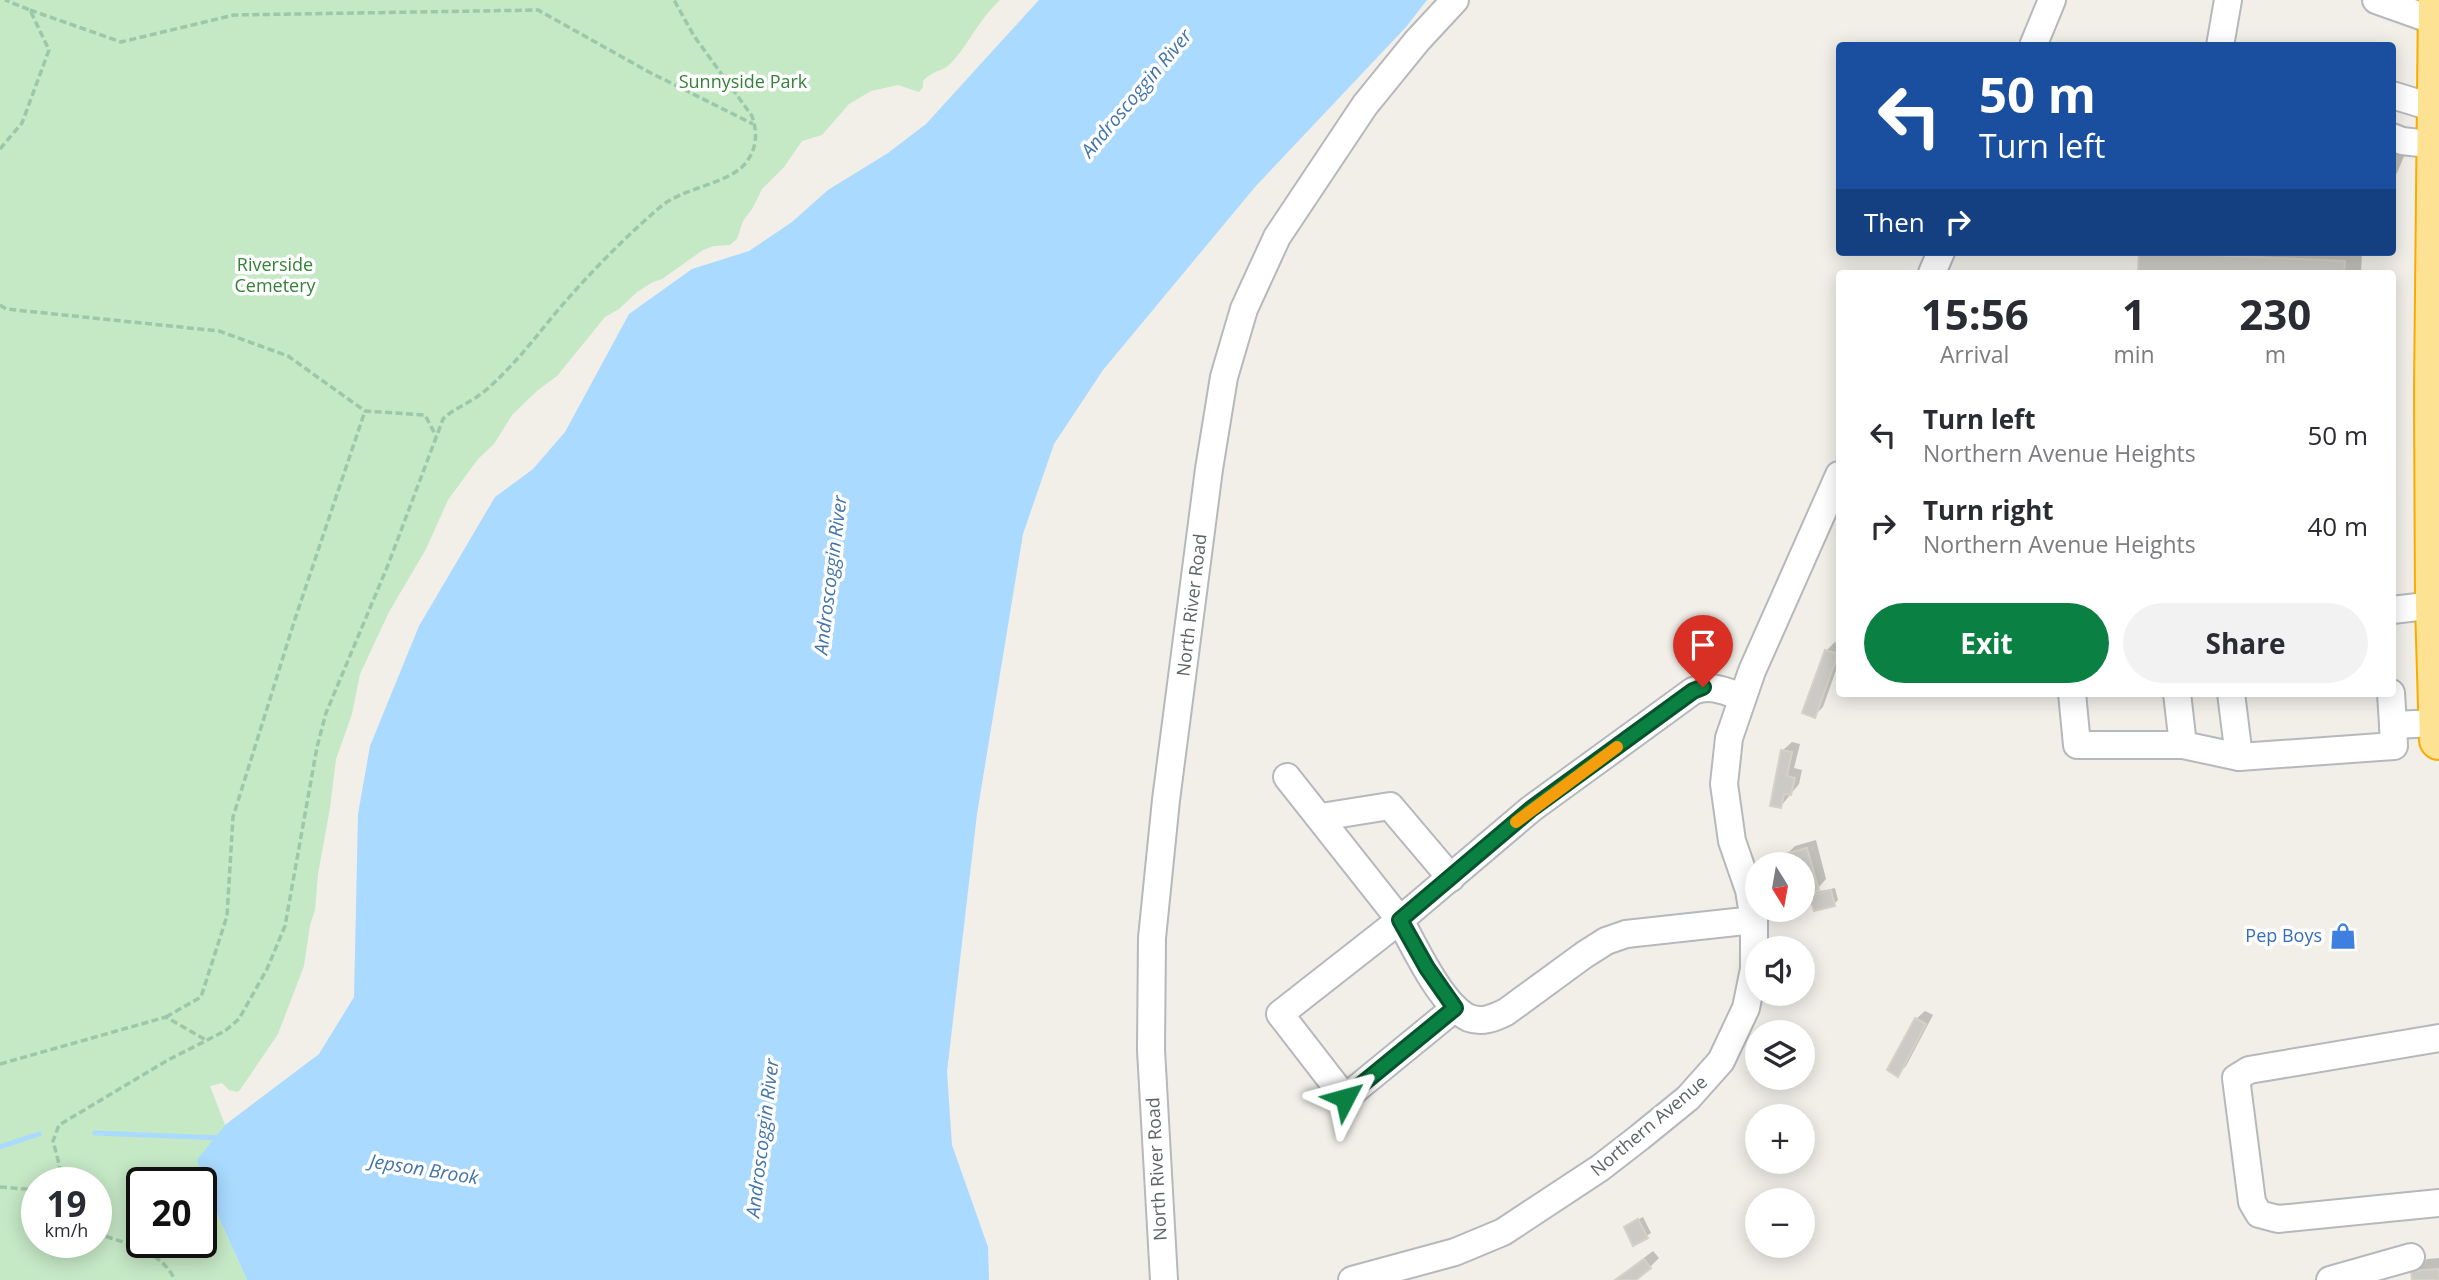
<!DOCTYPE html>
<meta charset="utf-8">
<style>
:root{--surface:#fff;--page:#f2f2f3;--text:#2b2b33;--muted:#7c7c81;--accent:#0b8043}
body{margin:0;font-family:"Open Sans",sans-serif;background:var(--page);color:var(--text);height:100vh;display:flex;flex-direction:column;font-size:26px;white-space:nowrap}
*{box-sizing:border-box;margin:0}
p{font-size:23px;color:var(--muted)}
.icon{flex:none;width:38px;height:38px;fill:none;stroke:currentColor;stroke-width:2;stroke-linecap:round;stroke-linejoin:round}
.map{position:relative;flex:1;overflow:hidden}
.drawer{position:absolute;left:1836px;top:270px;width:560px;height:427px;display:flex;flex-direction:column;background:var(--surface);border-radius:7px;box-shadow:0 4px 18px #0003}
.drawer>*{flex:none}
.hud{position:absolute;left:1836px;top:42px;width:560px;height:214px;border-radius:7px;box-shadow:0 4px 18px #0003;background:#1a4fa0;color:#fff;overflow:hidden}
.needle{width:46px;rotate:169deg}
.tools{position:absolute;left:1745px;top:852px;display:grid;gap:14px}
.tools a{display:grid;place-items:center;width:70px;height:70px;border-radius:50%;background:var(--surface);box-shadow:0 4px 18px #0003;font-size:35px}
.speed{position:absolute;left:21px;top:1167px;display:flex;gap:14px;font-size:35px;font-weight:700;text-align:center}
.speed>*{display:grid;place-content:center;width:91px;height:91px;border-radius:50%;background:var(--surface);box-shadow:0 4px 18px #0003;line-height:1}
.speed small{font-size:18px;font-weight:400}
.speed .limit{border:4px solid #111;border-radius:10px;background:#fff;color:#111}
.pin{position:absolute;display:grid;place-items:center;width:60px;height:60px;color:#fff;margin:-72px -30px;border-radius:50% 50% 50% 0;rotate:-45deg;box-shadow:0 0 7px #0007}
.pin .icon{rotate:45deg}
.me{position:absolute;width:77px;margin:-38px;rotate:51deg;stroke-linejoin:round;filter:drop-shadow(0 0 5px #0008)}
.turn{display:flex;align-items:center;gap:24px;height:147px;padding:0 28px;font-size:32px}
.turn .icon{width:91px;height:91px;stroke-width:2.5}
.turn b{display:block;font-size:49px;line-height:60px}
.then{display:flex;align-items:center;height:66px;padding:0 28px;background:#0003;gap:14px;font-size:26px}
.eta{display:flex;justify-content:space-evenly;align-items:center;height:119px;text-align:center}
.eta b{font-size:42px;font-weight:700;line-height:49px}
.action{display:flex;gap:14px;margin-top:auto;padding:14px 28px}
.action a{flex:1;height:80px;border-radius:42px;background:var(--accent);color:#fff;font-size:28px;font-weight:700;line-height:80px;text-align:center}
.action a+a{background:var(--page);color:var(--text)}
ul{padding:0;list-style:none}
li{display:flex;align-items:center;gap:21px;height:91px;padding:0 28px}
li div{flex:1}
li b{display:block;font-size:26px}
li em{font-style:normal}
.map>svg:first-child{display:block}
.green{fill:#c5e8c5;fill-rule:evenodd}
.water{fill:#aadaff}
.shadow{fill:#0003}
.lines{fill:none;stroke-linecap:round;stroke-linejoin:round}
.stream{stroke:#aadaff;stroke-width:5}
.building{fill:#cccac5;stroke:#d6d1c6;stroke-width:2}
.minor-casing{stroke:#b5b8bc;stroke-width:30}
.highway-casing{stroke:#f9ab00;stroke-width:42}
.path{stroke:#9cc7a9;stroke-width:3.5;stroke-dasharray:7 3.5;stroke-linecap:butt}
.minor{stroke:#fff;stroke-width:26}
.highway{stroke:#fde293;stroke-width:38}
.route-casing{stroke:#07532c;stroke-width:18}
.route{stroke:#0b8043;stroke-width:12}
.slow{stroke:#f59e0b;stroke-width:12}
.labels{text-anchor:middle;stroke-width:7;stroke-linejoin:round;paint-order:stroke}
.park-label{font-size:18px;fill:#348238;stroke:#fff}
.street-label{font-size:18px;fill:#5f6368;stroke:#fff}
.shop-label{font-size:18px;fill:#366cbe;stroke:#fff;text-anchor:end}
.water-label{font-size:19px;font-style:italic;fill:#4174aa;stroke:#fff}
</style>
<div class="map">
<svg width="2439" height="1280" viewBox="0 0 2439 1280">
<rect width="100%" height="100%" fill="#f1efe8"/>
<!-- green -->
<path class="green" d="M 0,0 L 1000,0 C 978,20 970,43 951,63 C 943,72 934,69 923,81 L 923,87 L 919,92 L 898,85 L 871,91 L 849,104 L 822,135 L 802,141 L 784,167 L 762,189 L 752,209 L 743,221 L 737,239 L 730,245 L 714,246 L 703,250 L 662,279 L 653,282 L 637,292 L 619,309 L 605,317 L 557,376 L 538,390 L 512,415 L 494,444 L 478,459 L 448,500 L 426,549 L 389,612 L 360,674 L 352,714 L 336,759 L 330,808 L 318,874 L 315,910 L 310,925 L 304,966 L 278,1034 L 240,1090 L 237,1092 L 229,1090 L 222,1083 L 210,1086 L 225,1125 L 198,1160 L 205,1187 L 247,1280 L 0,1280 ZM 37,1183 L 96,1183 L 96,1242 L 37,1242 ZM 142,1183 L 201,1183 L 201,1242 L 142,1242 Z"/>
<!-- water -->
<path class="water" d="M 1039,0 L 1427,0 L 1406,27 L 1255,187 L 1103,370 L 1054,444 L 1023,534 L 977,814 L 947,1072 L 952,1145 L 988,1247 L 989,1280 L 247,1280 L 205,1187 L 197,1160 L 225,1125 L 319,1054 L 354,997 L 358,814 L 370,746 L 419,626 L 495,497 L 533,469 L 565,432 L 629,314 L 692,269 L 749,251 L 792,222 L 828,190 L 888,153 L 926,124 Z"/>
<!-- shadow -->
<g class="shadow">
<path d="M 2392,126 L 2413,135 L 2397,173 L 2392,178 Z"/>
<path d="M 2141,252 L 2362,252 L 2361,273 L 2139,273 Z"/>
<path d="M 1835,642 L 1839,644 L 1839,662 L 1823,707 L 1814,716 L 1826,651 Z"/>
<path d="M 1792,742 L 1800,744 L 1794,768 L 1802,770 L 1799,784 L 1781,806 L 1783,750 Z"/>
<path d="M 1816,840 L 1826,879 L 1818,888 L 1802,864 L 1789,864 L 1786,855 L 1795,846 Z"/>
<path d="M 1835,888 L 1838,900 L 1834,904 L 1812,896 L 1816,892 Z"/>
<path d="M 1925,1011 L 1933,1015 L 1906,1066 L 1898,1074 L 1916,1019 Z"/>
<path d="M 1643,1217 L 1651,1233 L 1634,1243 L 1630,1224 Z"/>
<path d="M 1653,1251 L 1659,1258 L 1650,1267 L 1633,1280 L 1615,1280 Z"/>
<path d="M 2439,1258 L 2439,1280 L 2414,1280 L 2413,1272 L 2427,1259 Z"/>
</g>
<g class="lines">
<!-- stream -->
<g class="stream">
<path d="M 95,1133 L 222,1138"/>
<path d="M 0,1147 L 39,1134"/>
</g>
</g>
<!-- building -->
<g class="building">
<path d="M 2139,252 L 2345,261 L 2344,273 L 2138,273 Z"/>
<path d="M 1825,650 L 1838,654 L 1815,718 L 1802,713 Z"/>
<path d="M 1781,750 L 1792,752 L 1787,776 L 1795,778 L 1791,795 L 1784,794 L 1781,808 L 1770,806 Z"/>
<path d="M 1807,848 L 1819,890 L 1802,894 L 1802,864 L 1787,864 L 1784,854 Z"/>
<path d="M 1831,890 L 1835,906 L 1814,911 L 1810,896 Z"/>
<path d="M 1915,1018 L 1926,1024 L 1898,1077 L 1887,1070 Z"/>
<path d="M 1638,1219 L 1648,1238 L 1633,1246 L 1624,1227 Z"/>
<path d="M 1644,1259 L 1651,1268 L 1636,1280 L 1615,1280 Z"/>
<path d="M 2439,1269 L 2439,1280 L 2412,1280 L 2411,1271 Z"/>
</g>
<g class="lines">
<defs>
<g id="minor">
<path d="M 2376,0 L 2438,22"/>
<path d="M 2033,46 L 2052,0"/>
<path d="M 2220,46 L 2228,0"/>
<path d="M 2392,95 L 2438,109"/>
<path d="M 2392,137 L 2402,141 L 2437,145"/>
<path d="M 1932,273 L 1941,252"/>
<path d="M 2392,610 L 2435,605"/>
<path d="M 2072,693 L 2077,745 L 2183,745"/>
<path d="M 2177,693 L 2183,745 L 2239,757 L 2231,693"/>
<path d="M 2391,693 L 2393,725 L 2438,723"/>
<path d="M 1742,697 C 1725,691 1711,684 1693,691 L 1531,809 L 1400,920 C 1414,946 1442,1006 1469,1018 C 1482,1023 1494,1018 1506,1012 L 1584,955 L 1606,941 L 1626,934 L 1754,920"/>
<path d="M 2239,757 L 2394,746 L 2393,725"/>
<path d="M 1287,777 L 1400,920 L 1280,1014 L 1345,1098 L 1455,1008"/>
<path d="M 1321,817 L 1390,806 L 1451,878"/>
<path d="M 2439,1038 L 2249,1070 L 2236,1078 L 2252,1202 L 2259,1214 L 2278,1219 L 2439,1203"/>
<path d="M 1164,1280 L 1151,1050 L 1152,938 L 1166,800 L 1209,469 L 1224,377 L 1244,309 L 1277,237 L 1365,105 L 1417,41 L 1455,0"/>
<path d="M 1352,1280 L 1455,1252 L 1503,1232 L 1600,1168 L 1640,1137 L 1688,1098 L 1721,1061 L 1746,1008 L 1754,969 L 1754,920 L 1749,890 L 1732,841 L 1724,784 L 1729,738 L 1752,671 L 1839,475"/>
<path d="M 2330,1280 L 2411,1257"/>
</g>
<path id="highway" d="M 2438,0 L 2434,391 L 2435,605 L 2439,740"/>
</defs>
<!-- minor casing -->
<use href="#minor" class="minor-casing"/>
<!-- highway casing -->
<use href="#highway" class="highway-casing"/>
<!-- path -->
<g class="path">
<path d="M 30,10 L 121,42 L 234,15 L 538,10 L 649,72 L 753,124"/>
<path d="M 0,149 L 22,123 L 49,50 L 30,10 L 5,0"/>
<path d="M 0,305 L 6,309 L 219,331 L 288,356 L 365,411 L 425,415 L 436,436"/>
<path d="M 166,1017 L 201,997 L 227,916 L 233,817 L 295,619 L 365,411"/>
<path d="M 0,1064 L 166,1017 L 206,1040"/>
<path d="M 45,1183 L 59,1166"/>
<path d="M 64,1183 L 53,1141 L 59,1125 L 168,1060 L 225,1031 L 239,1019 L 267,969 L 285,926 L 317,747 L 326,713 L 388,565 L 443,419 C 453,409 467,404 478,396 C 487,390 495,382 502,375 C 523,354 539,333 558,310 C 589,274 623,239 659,208 C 681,188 725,185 744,165 C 757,150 758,134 752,116 L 694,36 L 674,0"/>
<path d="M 0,1187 L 37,1190"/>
<path d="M 96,1233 C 126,1244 160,1249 175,1280"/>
</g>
<!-- minor -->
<use href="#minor" class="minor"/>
<!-- highway -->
<use href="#highway" class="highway"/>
</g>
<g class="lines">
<defs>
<path id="route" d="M 1345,1098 L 1455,1008 L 1427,968 L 1400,920 L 1531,809 L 1693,691 L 1703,687"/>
</defs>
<!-- route casing -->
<use href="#route" class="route-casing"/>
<!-- route -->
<use href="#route" class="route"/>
<!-- slow -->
<path class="slow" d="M 1516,822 L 1617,747"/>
</g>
<!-- icons -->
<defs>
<symbol id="shop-bare" viewBox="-9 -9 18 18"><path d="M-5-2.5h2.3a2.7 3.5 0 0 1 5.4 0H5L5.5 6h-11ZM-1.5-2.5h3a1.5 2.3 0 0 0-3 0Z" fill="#3f7fe0" stroke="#fff" stroke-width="2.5" paint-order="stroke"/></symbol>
</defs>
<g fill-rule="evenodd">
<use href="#shop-bare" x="2324" y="917" width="38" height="38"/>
</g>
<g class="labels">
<!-- park labels -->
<g class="park-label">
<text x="743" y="88">Sunnyside Park</text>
<text x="275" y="271">Riverside<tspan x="275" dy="21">Cemetery</tspan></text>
</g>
<!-- street labels -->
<g class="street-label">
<text transform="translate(1192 605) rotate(-83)" y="6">North River Road</text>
<text transform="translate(1649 1126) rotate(-40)" y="6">Northern Avenue</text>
<text transform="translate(1157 1169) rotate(-93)" y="6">North River Road</text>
</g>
<!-- shop labels -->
<g class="shop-label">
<text x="2322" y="942">Pep Boys</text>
</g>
<!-- water labels -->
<g class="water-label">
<text transform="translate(1136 93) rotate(-50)" y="7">Androscoggin River</text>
<text transform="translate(830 575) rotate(-83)" y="7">Androscoggin River</text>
<text transform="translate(762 1138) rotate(-83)" y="7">Androscoggin River</text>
<text transform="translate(424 1169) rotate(9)" y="7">Jepson Brook</text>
</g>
</g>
</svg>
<div class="tools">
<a><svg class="needle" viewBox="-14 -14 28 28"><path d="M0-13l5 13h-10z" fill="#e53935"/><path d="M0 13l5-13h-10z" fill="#7c7c81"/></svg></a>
<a><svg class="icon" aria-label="sound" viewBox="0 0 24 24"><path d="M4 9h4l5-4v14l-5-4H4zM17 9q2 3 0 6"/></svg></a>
<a><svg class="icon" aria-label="layers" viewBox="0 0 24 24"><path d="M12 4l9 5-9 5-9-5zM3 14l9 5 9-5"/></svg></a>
<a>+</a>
<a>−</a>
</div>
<div class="speed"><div>19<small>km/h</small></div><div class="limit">20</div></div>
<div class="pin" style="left:1703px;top:687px;background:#d93025"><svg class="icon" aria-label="arrive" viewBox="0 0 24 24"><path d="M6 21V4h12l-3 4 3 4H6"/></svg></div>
<svg class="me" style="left:1345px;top:1098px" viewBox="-20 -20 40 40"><path d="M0-17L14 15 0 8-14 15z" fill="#0b8043" stroke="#fff" stroke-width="4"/></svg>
<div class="hud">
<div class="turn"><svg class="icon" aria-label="left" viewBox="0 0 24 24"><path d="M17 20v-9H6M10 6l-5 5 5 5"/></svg><div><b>50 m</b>Turn left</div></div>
<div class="then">Then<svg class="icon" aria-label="right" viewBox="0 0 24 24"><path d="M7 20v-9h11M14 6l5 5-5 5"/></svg></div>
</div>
<section class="drawer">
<div class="eta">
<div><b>15:56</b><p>Arrival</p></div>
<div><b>1</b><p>min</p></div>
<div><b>230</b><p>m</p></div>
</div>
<ul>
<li><svg class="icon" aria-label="left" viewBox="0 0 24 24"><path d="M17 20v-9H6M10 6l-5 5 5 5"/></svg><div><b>Turn left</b><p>Northern Avenue Heights</p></div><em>50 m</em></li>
<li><svg class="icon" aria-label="right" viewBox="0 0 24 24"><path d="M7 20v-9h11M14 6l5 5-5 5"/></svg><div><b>Turn right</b><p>Northern Avenue Heights</p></div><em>40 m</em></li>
</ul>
<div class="action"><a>Exit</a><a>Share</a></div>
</section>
</div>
